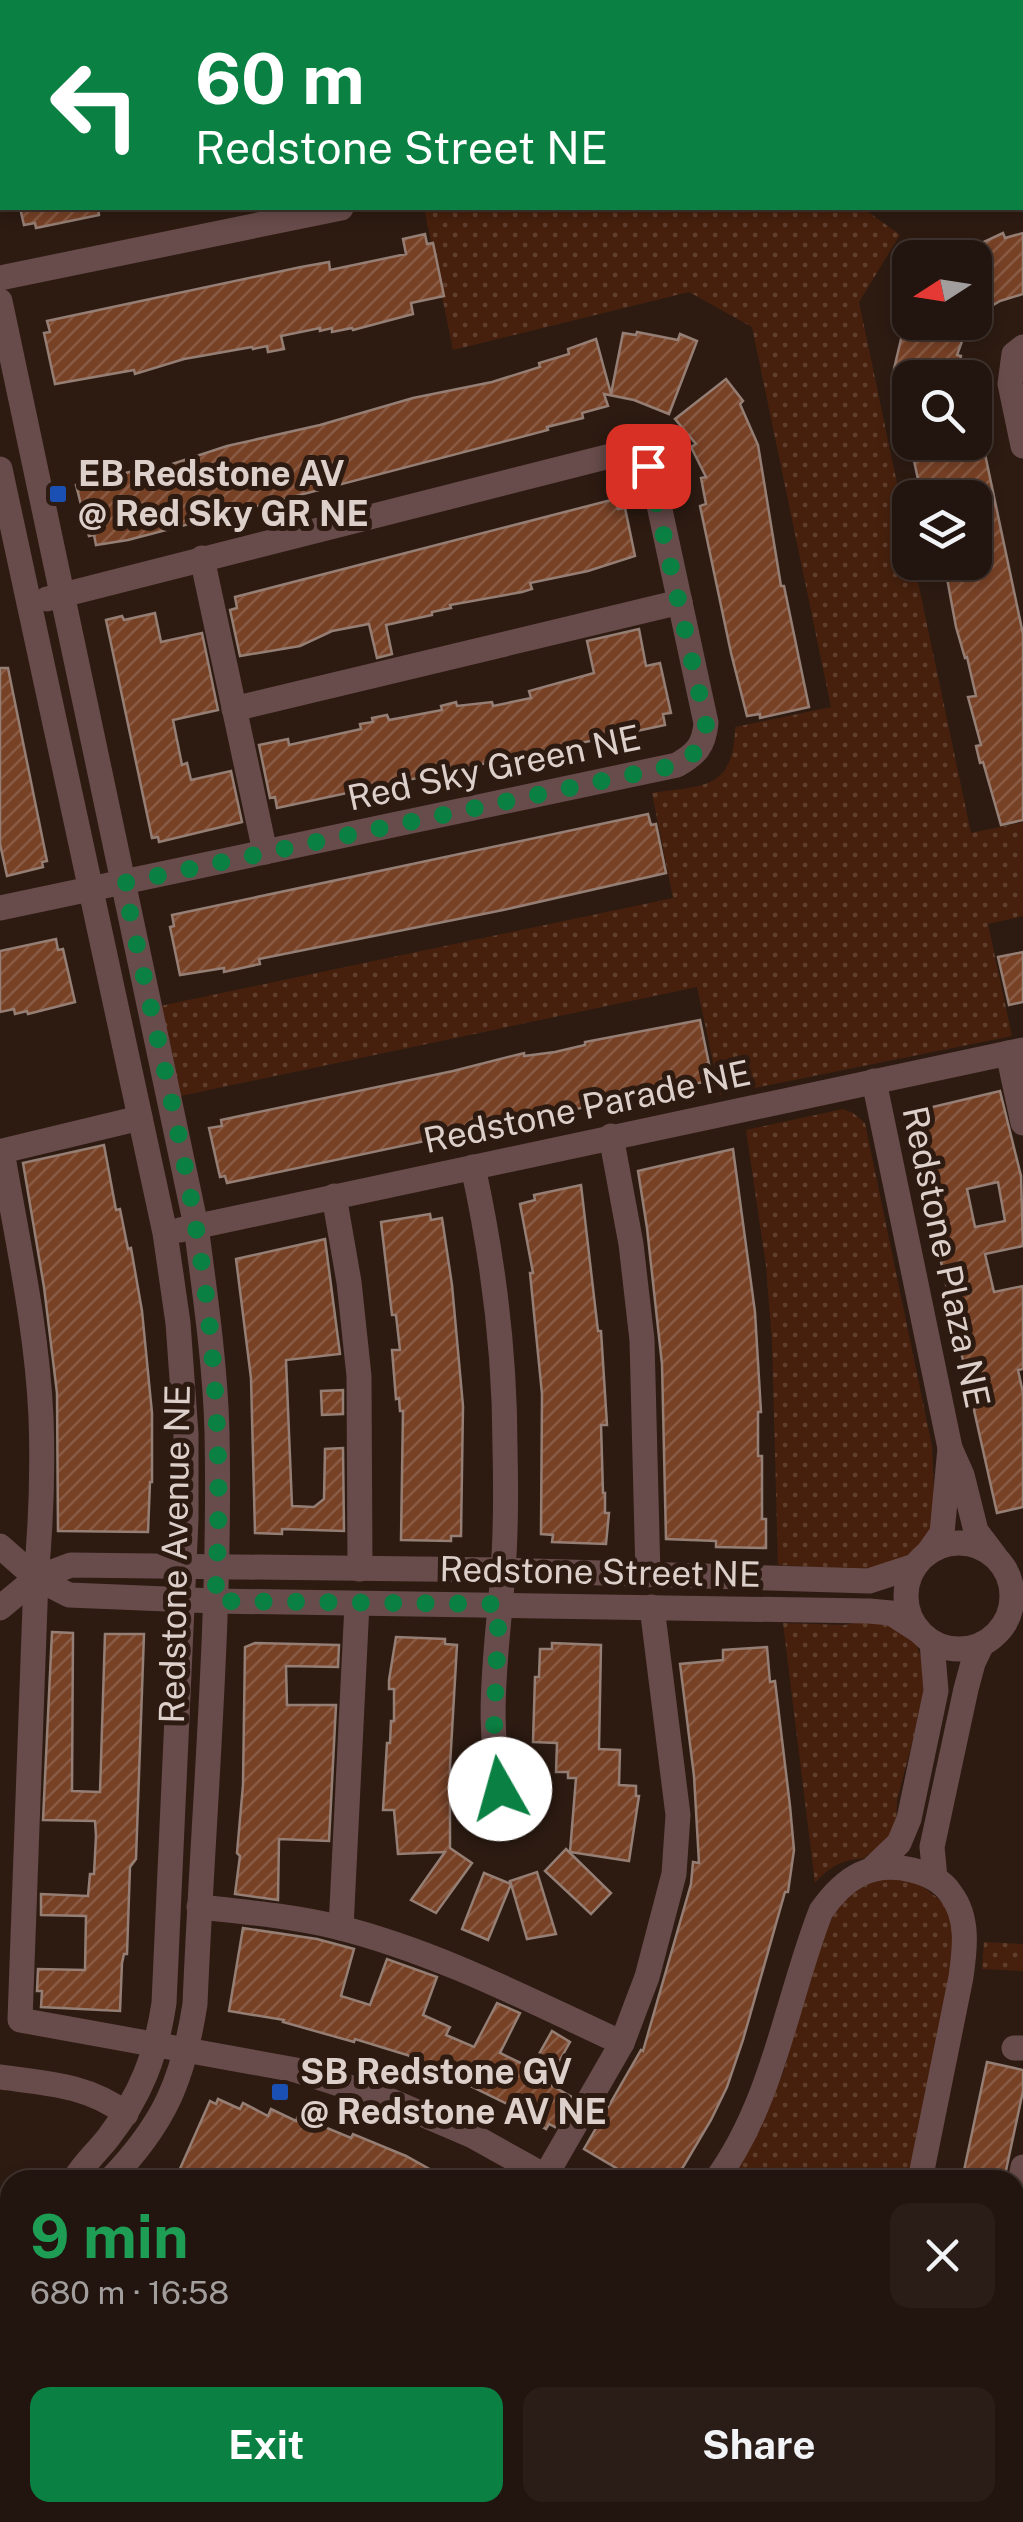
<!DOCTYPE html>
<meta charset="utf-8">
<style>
:root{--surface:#22140e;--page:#2a1d17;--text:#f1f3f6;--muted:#a29e9e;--line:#3f332e;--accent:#0b8043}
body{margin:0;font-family:"Public Sans",sans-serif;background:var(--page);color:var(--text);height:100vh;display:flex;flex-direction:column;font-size:38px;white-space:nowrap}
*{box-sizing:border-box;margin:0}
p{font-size:32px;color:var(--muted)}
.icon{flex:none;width:55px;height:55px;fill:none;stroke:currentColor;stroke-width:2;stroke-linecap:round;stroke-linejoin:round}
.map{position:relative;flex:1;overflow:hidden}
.drawer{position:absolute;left:0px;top:2170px;width:1025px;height:352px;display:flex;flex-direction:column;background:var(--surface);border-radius:30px 30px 0 0;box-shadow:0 5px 15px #0003,0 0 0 2px var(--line)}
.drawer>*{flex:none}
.top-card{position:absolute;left:0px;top:0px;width:1025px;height:210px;box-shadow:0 5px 15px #0003,0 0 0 2px var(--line);background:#0b8043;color:#fff;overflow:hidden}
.needle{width:65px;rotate:258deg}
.controls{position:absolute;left:892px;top:240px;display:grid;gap:20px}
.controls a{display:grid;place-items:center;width:100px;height:100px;border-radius:20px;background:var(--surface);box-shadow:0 5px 15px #0003,0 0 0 2px var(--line);font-size:50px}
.pin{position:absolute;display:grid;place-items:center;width:85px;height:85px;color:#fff;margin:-42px;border-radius:20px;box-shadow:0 5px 15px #0006}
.me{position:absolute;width:110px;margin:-55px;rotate:353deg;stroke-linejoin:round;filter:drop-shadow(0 0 8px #0008)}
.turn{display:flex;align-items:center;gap:35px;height:210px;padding:0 30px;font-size:45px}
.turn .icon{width:130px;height:130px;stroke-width:2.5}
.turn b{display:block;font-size:70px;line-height:85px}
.round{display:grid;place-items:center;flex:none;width:105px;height:105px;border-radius:20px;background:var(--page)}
.overview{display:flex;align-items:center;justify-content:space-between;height:170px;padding:0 30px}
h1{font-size:60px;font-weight:700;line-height:75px;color:#1e9e55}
.button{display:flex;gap:20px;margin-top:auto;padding:20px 30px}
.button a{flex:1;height:115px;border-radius:20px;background:var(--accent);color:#fff;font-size:40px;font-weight:700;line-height:115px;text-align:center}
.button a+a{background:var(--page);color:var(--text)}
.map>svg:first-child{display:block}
.park{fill:url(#park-dots)}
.building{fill:url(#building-hatch);stroke:#957e74;stroke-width:2.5;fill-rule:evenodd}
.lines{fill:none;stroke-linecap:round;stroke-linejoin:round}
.minor{stroke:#684c4b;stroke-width:25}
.route{stroke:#0b8043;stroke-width:18;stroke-dasharray:0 32.4}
.transit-dot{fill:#1a4fb4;stroke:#2d1b12;stroke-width:4}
.labels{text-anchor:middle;stroke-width:10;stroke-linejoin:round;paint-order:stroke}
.poi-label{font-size:35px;font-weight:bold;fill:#ddd0cb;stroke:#2d1b12;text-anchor:start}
.street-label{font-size:35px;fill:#ddd0cb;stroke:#2d1b12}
</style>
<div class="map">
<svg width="1023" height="2522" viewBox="0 0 1023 2522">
<defs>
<pattern id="park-dots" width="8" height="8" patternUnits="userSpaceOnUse" patternTransform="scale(2.5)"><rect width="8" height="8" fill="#46200d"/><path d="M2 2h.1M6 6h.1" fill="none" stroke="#603f2f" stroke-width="1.8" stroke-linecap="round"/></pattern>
<pattern id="building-hatch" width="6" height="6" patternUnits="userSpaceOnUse" patternTransform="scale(2.5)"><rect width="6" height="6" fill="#774126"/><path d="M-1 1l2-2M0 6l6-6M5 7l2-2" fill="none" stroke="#8a5b44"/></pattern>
</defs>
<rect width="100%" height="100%" fill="#2d1b12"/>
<!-- park -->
<g class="park">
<path d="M 381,0 L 789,0 L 790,2 L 381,2 Z"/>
<path d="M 424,208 L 863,208 L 900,235 L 859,302 L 910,545 L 910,562 L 914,563 L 971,833 L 1023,822 L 1023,916 L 988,924 L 1012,1036 L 720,1095 L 697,987 L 180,1096 L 160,1006 L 673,898 L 652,793 C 701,785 734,792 735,727 L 831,707 L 752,327 L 689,292 L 453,350 Z"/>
<path d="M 843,1109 L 853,1113 L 865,1123 L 932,1446 L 935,1519 L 925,1543 L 895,1564 L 862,1570 L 778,1565 L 772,1342 L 766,1266 L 746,1130 Z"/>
<path d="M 878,1619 L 909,1636 L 917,1646 L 922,1660 L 924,1698 L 897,1800 L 896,1830 L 879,1852 L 868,1854 L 865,1858 C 842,1860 830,1866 815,1883 L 783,1623 L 844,1625 Z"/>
<path d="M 886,1875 L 919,1884 L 943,1902 L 949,1912 L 956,1953 L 909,2180 L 727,2180 L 783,2073 L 818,1949 L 837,1899 Z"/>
<path d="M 984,1942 L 1023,1944 L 1023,1971 L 982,1969 Z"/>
</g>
<!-- building -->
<g class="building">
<path d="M 20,208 L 98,208 L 99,215 L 36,228 L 35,223 L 24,225 Z"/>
<path d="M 1003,233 L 1005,238 L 1023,233 L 1023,294 L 1000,301 L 975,316 L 975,246 Z"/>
<path d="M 425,234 L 427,244 L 433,243 L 444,296 L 411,303 L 413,314 L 353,330 L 352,328 L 332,332 L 332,328 L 320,331 L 320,328 L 281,336 L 284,349 L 268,352 L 267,346 L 253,349 L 252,347 L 184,359 L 135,374 L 134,370 L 55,384 L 44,333 L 50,332 L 47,321 L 301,267 L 329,262 L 330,270 L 406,254 L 403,239 Z"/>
<path d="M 905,322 L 969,322 L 957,355 L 961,356 L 956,378 L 930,378 L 894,369 Z"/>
<path d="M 637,332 L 678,340 L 680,334 L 697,341 L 669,414 L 634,400 L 604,394 L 608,406 L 582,413 L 583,418 L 547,427 L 548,430 L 128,540 L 96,545 L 94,535 L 89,536 L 76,485 L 125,473 L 153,467 L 154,470 L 227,446 L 320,425 L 413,398 L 492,382 L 540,367 L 539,363 L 569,354 L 568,349 L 596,339 L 611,394 L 623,333 L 636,335 Z"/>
<path d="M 726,379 L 743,401 L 740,404 L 758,445 L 781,586 L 784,586 L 809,707 L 760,718 L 760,714 L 747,716 L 731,653 L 700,506 L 706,504 L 701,478 L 706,477 L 691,447 L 696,444 L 675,419 Z"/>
<path d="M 910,442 L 981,442 L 985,454 L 1023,634 L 1023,820 L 1001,825 L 983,762 L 980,763 L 976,746 L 981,745 L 968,697 L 976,696 L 967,657 L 965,658 L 956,627 L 944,562 L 975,562 L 975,498 L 922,498 Z"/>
<path d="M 615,499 L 618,509 L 625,508 L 635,556 L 588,571 L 530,583 L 532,589 L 522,592 L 450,605 L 451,608 L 432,612 L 432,615 L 386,625 L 392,654 L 377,658 L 369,624 L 332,631 L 300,646 L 240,656 L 230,610 L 237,608 L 235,597 Z"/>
<path d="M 155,613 L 161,642 L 202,633 L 218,710 L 173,720 L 182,765 L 187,763 L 191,780 L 231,771 L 242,822 L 159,842 L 158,837 L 152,838 L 106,620 L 122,616 L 124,620 Z"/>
<path d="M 639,629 L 646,666 L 660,663 L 671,713 L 663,714 L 665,725 L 277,808 L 275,797 L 270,798 L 259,745 L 288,739 L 289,745 L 361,729 L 360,724 L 373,722 L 372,718 L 387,715 L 389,720 L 442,710 L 441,706 L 456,702 L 457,706 L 492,702 L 493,706 L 531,698 L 529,691 L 594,673 L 587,641 Z"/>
<path d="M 0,668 L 8,668 L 47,861 L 42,862 L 43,867 L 7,876 L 0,844 Z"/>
<path d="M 648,814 L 651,825 L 656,824 L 666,873 L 503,910 L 259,959 L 260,964 L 224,972 L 224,968 L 180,975 L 170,927 L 174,926 L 172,915 Z"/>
<path d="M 56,939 L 58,950 L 63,949 L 75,1002 L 28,1014 L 27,1011 L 15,1014 L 14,1009 L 0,1012 L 0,951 Z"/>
<path d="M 1023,952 L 1023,1002 L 1009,1005 L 998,957 Z"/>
<path d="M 700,1020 L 710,1069 L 705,1070 L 708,1081 L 227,1183 L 225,1176 L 220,1177 L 209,1128 L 222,1126 L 221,1120 L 453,1071 L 524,1053 L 524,1056 L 555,1052 L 585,1045 L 585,1042 Z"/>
<path d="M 1000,1091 L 1021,1176 L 1023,1246 L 985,1254 L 994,1292 L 1023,1286 L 1023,1369 L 1018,1370 L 1023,1393 L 1023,1507 L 997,1513 L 935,1235 L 930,1186 L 914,1125 L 919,1123 L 916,1111 ZM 998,1182 L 1005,1221 L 975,1227 L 967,1189 Z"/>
<path d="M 104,1145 L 116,1210 L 120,1209 L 128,1249 L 131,1248 L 142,1311 L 152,1413 L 152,1482 L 150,1482 L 148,1532 L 58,1531 L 57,1393 L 44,1287 L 23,1163 Z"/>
<path d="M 733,1149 L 755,1312 L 761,1412 L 758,1412 L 758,1456 L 762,1456 L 762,1519 L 766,1519 L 766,1548 L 716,1547 L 716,1541 L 666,1539 L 662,1364 L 647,1228 L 638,1171 Z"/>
<path d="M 581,1185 L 598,1331 L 601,1331 L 607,1425 L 601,1425 L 603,1493 L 605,1493 L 605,1513 L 609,1513 L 606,1544 L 552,1542 L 553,1535 L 541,1534 L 542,1394 L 530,1273 L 533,1273 L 520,1204 L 535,1200 L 534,1195 Z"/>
<path d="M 430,1214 L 431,1220 L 442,1218 L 452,1285 L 463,1406 L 461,1536 L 451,1536 L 451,1541 L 401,1540 L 403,1411 L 400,1411 L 399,1398 L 396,1399 L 392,1350 L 400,1350 L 396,1315 L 392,1315 L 381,1222 Z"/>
<path d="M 325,1239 L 340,1354 L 286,1360 L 292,1506 L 314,1507 L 324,1499 L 325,1449 L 343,1448 L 344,1531 L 282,1529 L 282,1534 L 255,1533 L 251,1378 L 236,1259 Z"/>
<path d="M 343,1390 L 343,1414 L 322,1415 L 321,1391 Z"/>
<path d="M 52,1632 L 73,1633 L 72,1791 L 100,1792 L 105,1634 L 144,1634 L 136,1859 L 130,1867 L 127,1954 L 124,1954 L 122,1963 L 120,2011 L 41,2007 L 42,1991 L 37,1991 L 38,1969 L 85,1970 L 86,1916 L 41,1915 L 41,1894 L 88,1896 L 90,1874 L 94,1874 L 96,1836 L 95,1821 L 43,1820 Z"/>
<path d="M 396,1637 L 445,1639 L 445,1644 L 457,1645 L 450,1766 L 450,1848 L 472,1863 L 436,1913 L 411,1900 L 445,1852 L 398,1854 L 394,1810 L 383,1810 L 387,1743 L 390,1743 L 391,1721 L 394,1721 L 394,1689 L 389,1689 L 389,1680 Z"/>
<path d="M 255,1643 L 339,1645 L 338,1667 L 286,1666 L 287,1705 L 336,1705 L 329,1841 L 279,1839 L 278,1900 L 235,1894 L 240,1856 L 237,1853 L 243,1785 L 245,1647 Z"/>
<path d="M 552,1643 L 601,1645 L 599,1749 L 620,1750 L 619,1785 L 636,1786 L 636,1796 L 639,1796 L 629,1861 L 570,1852 L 576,1778 L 568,1778 L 568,1772 L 556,1772 L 557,1743 L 533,1742 L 535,1677 L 539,1677 L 540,1649 L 552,1649 Z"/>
<path d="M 767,1647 L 770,1682 L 775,1681 L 790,1806 L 794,1850 L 788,1892 L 785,1892 L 743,2040 L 727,2087 L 711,2120 L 679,2174 L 671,2169 L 664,2180 L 623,2180 L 612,2174 L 616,2168 L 584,2149 L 641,2050 L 643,2051 L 691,1884 L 693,1862 L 699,1863 L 694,1776 L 680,1664 L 723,1660 L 723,1650 Z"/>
<path d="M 566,1849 L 611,1893 L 591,1914 L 545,1871 Z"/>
<path d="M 537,1872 L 556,1934 L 527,1939 L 511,1884 L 488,1940 L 462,1929 L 484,1873 L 511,1884 L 510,1881 Z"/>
<path d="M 243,1928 L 317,1939 L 354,1949 L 341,1996 L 370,2005 L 387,1959 L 437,1977 L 423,2015 L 450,2027 L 446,2035 L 474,2047 L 497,2003 L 520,2013 L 500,2053 L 531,2068 L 552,2031 L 570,2042 L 547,2083 L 572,2097 L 555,2127 L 549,2124 L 546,2129 L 532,2121 L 534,2117 L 407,2055 L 355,2039 L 354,2042 L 283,2022 L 284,2020 L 229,2011 Z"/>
<path d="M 987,2062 L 1023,2070 L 1023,2091 L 1008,2161 L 1004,2180 L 962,2180 Z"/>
<path d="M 218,2099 L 240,2109 L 243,2103 L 268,2116 L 271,2109 L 296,2121 L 298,2116 L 351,2138 L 353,2134 L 406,2156 L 449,2180 L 344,2180 L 330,2173 L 327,2180 L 175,2180 L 210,2101 L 216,2104 Z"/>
</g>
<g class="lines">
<!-- minor -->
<g class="minor">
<path d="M 197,0 L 198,2"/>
<path d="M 351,0 L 352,2"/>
<path d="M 923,0 L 924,2"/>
<path d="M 1022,50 L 1023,50"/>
<path d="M 0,131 L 2,130"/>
<path d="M 0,278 L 341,208"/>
<path d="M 0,301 L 196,1226 C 205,1294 215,1363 217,1431 C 221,1622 203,1814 195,2004 C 183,2081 164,2124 110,2180"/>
<path d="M 1023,347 L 1014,354 L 1010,384 L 1023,446"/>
<path d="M 0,469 L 165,1233 L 178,1323 L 186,1434 L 186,1519 L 164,2003 C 156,2056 141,2095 108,2138 C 97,2152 83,2164 74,2180"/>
<path d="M 202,558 L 265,852"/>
<path d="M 234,709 L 680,602"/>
<path d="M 0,908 L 677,765 C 696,754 704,746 706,723 L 654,482 C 647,464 640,458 622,453 L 47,599"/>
<path d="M 1008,1053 L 1023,1123"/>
<path d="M 874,1081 L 950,1448 L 962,1475 L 976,1531 L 995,1556"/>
<path d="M 140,1118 L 2,1151 C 17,1239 37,1328 41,1417 C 43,1471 41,1524 36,1578 L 20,2020 L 296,2070 L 389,2100 L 473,2136 L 552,2180"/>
<path d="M 611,1136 L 631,1244 L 642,1340 L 648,1575"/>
<path d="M 473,1167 C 493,1258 505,1354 505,1448 C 506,1488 506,1530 503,1571 C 498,1647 480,1741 510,1813"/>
<path d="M 334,1196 L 349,1282 L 359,1376 L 360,1569"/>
<path d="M 180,1230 L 1023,1050"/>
<circle cx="959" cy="1596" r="53"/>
<path d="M 0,1546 L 36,1578 L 69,1595 L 215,1601 L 869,1611 L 891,1613 L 919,1631"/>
<path d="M 928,1553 L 942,1533 L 950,1448"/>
<path d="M 0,1608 L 36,1578 L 71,1565 L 503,1570 L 869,1581 L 915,1566"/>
<path d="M 874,1867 L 899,1843 L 909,1819 L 936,1691 L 932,1642"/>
<path d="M 935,1878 L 932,1847 L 966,1689 L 973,1663 L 982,1644"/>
<path d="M 199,1907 C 246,1912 291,1916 337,1927 C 437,1952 529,2000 622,2043"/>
<path d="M 341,1928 L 357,1604"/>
<path d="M 1014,2048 L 1023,2048"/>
<path d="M 0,2077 C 45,2083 89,2085 126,2114"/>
<path d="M 546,2175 L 622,2043 L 647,1977 L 674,1874 L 678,1815 L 652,1607"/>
<path d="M 716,2180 C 774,2100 786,2001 821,1911 C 844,1878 871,1860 912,1870 C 928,1874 942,1880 951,1894 C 969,1918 965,1949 961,1977 L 920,2180"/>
<path d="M 1015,2207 L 1023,2167"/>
<path d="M 0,2312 L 10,2285"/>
<path d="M 1015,2324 L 1023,2327"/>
<path d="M 1015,2444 L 1023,2444"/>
<path d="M 0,2482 L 10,2522"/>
<path d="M 737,2512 L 754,2522"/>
</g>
</g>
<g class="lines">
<!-- route -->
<path class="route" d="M 500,1789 L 493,1754 L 499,1604 L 215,1601 C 223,1478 217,1350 196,1228 C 177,1112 147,998 124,883 L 677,765 C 696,754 704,746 706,723 L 648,466"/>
</g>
<!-- markers -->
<g class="transit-dot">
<rect x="48" y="484" width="20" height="20" rx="5"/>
<rect x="270" y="2082" width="20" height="20" rx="5"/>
</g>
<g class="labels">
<!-- poi labels -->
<g class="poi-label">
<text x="78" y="486">EB Redstone AV<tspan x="78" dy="40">@ Red Sky GR NE</tspan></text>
<text x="300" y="2084">SB Redstone GV<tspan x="300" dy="40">@ Redstone AV NE</tspan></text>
</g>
<!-- street labels -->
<g class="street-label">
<text transform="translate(494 768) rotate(-12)" y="12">Red Sky Green NE</text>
<text transform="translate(587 1107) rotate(-12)" y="12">Redstone Parade NE</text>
<text transform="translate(946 1257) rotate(78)" y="12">Redstone Plaza NE</text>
<text transform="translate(175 1554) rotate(-89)" y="12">Redstone Avenue NE</text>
<text transform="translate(600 1572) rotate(1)" y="12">Redstone Street NE</text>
</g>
</g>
</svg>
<div class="controls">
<a><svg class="needle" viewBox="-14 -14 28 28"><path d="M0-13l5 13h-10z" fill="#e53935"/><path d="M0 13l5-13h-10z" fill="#a29e9e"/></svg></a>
<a><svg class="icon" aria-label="search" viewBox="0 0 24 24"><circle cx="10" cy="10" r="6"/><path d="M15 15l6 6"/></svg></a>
<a><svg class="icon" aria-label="layers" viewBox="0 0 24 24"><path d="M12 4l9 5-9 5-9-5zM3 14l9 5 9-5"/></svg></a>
</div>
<div class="pin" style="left:648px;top:466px;background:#d93025"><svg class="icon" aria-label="arrive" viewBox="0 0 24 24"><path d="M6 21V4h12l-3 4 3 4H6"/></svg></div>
<svg class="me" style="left:500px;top:1789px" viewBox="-20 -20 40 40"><circle r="19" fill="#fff"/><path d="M0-13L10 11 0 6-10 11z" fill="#0b8043"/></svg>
<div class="top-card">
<div class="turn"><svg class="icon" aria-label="left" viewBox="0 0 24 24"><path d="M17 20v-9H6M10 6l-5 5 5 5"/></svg><div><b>60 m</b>Redstone Street NE</div></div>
</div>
<section class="drawer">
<div class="overview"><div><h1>9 min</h1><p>680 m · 16:58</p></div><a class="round"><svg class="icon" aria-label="close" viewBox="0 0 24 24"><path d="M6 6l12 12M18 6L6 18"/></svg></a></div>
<div class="button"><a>Exit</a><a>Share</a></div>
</section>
</div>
